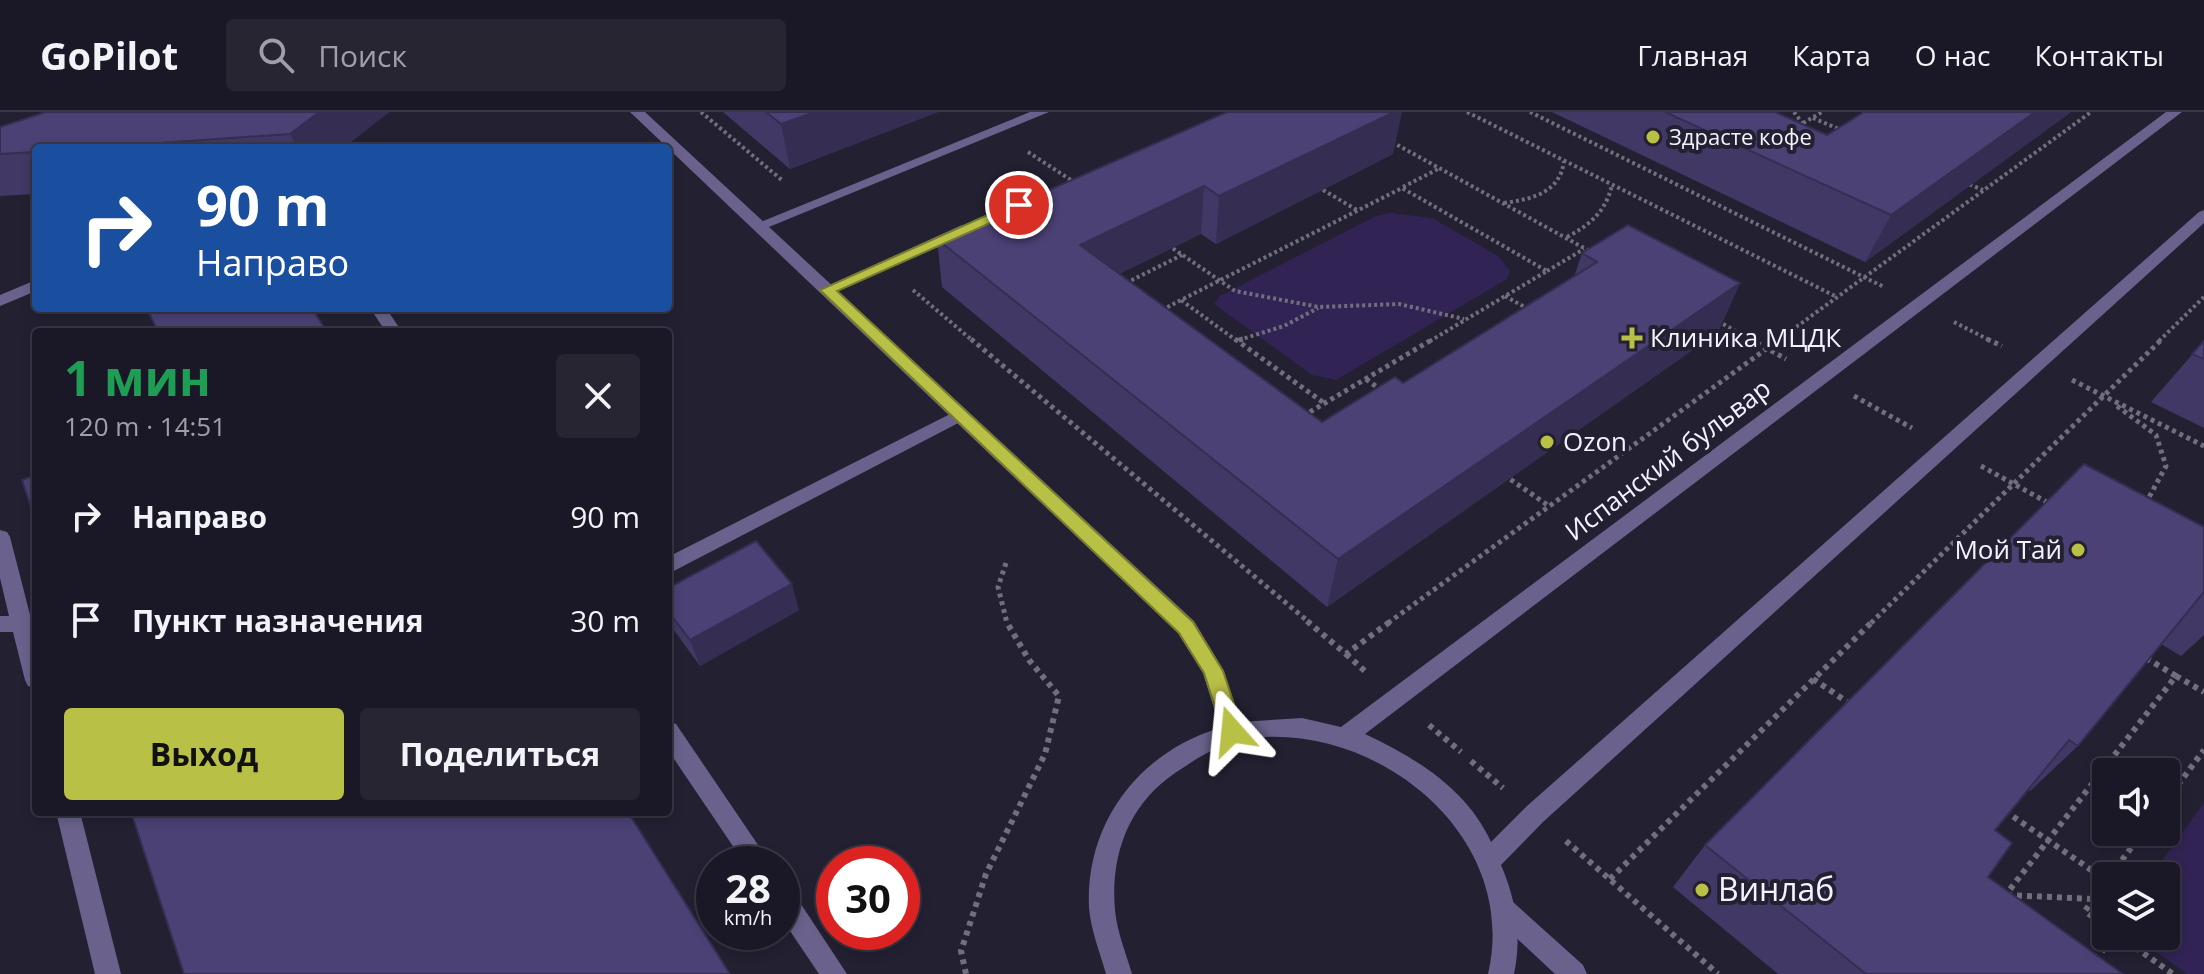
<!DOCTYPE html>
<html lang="ru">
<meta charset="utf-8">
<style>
:root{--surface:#1a1826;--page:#272532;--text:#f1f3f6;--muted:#9fa0a7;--line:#383743;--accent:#b9c046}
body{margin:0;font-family:"Open Sans",sans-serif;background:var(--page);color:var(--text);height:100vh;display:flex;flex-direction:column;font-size:30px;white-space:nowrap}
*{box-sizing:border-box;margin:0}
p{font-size:26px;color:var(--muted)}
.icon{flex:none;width:44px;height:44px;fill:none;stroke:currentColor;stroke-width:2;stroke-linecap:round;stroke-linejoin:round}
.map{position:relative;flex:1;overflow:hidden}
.panel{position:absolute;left:32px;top:216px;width:640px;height:488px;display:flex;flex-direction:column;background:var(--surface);border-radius:8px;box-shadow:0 4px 12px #0003,0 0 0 2px var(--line)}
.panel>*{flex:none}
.banner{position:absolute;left:32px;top:32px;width:640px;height:168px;border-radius:8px;box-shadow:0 4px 12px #0003,0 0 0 2px var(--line);background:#1a4fa0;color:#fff;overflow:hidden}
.tools{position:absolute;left:2092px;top:646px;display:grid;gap:16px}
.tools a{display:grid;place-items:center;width:88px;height:88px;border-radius:8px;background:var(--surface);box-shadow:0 4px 12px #0003,0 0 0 2px var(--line);font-size:40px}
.speed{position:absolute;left:696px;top:734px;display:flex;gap:16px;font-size:40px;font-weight:700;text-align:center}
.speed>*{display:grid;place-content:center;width:104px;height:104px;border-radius:50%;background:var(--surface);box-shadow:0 4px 12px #0003,0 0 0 2px var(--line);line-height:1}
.speed small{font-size:20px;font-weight:400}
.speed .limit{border:12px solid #d22;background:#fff;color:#111}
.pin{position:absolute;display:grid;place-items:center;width:68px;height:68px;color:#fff;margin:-34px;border:4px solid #fff;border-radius:50%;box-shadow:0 2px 8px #0007}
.me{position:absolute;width:88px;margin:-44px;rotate:342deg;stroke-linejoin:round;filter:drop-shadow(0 0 6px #0008)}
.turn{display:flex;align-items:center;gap:28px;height:168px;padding:0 32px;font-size:36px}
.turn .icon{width:104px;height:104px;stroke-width:2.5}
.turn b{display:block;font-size:56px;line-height:68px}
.round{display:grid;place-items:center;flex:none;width:84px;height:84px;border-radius:8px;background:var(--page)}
.headline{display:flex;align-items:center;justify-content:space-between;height:136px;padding:0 32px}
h1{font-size:48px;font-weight:700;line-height:60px;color:#1e9e55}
.cta{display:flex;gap:16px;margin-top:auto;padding:16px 32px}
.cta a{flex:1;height:92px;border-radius:8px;background:var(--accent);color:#111;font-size:32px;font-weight:700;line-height:92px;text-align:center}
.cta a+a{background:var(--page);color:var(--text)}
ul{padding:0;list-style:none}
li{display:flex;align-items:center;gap:24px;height:104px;padding:0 32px}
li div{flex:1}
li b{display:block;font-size:30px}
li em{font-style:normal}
header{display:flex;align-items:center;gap:48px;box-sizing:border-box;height:112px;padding:0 40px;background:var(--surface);border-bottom:2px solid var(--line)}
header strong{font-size:38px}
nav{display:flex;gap:44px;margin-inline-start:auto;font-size:28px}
.search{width:560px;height:72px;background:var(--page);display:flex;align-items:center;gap:20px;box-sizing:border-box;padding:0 28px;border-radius:8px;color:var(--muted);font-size:30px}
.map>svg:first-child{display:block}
.green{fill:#312455}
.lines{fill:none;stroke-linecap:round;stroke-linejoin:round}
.path-far2{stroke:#716e7e;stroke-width:4;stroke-dasharray:3 3;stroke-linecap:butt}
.path-far1{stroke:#716e7e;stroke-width:5;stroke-dasharray:4 4;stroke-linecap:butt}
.path{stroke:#716e7e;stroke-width:6;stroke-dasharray:5 5;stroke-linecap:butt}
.service{fill:#6a628c;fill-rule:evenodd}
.minor{fill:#6a628c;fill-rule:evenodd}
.wall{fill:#413865}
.shaded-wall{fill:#352e52}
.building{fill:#4c4175;stroke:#352e52;stroke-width:2}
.route{fill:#b9c046;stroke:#787d2e;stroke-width:2}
.poi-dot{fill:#b9c046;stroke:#232032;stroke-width:3}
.labels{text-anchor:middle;stroke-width:8;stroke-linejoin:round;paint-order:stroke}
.far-poi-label{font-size:22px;fill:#f3f2fe;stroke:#232032;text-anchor:start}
.poi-label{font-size:26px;fill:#f3f2fe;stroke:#232032;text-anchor:start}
.street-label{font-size:26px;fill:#f3f2fe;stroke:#232032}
.near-poi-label{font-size:32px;fill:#f3f2fe;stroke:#232032;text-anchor:start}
</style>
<header>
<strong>GoPilot</strong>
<div class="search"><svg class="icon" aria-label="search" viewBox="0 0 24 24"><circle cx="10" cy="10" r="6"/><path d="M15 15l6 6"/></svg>Поиск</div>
<nav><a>Главная</a><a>Карта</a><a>О нас</a><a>Контакты</a></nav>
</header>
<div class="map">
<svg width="2204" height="862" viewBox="0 0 2204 862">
<rect width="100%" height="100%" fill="#232032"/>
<!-- green -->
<g class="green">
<path d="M 1390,101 L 1432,106 L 1498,144 L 1510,159 L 1507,167 L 1336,268 L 1312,263 L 1214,192 L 1220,184 L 1376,104 Z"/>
<path d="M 2204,691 L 2204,862 L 2187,862 L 2135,824 L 2166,824 L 2166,764 L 2151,764 Z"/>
</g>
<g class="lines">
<!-- path-far2 -->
<g class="path-far2">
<path d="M 701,0 L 783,69"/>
<path d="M 1467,0 L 1837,185"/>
<path d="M 1530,0 L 1884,175"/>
<path d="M 1794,0 L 1803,12"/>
<path d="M 1813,6 L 1841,18"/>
<path d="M 1798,14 L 1822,0"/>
<path d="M 1392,30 L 1593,141"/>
<path d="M 1028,40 L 1077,72"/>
<path d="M 1964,70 L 1983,78"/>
<path d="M 1403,75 L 1440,56"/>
<path d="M 1323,78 L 1357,98"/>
<path d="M 1504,91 C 1532,87 1560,81 1564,49"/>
<path d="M 1567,125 C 1590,113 1606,99 1612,73"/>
<path d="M 1168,133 L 1235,179 L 1319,195 L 1399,192 L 1464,207"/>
<path d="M 1547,159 L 1584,137"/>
<path d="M 1126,171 L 1182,143"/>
<path d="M 913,178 L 973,229"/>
<path d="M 1505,184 L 1528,197"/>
<path d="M 1162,198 L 1181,188"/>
<path d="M 1718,209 L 1753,229"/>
<path d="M 1954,210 L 1991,229"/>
<path d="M 1239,228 L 1284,214 L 1318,196"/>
<path d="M 1237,229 L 1181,188 L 1402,76 L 1547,159 L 1430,229"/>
<path d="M 1777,229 L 2091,0"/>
<path d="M 2159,229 L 2204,185"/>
</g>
<!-- path-far1 -->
<g class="path-far1">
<path d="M 971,227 L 1310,511"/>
<path d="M 1235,227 L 1324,291"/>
<path d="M 1750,227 L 1786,247"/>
<path d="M 1987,227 L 2002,234"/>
<path d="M 1239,228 L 1243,227"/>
<path d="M 1366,267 L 1381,278"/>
<path d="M 2072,268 L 2204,334"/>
<path d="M 1854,284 L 1912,316"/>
<path d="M 2117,294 L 2156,323 L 2166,354 L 2147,389"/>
<path d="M 1303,304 L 1433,227"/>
<path d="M 1981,354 L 2052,393"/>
<path d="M 1504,363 L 1549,394"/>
<path d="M 1006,451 L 998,475 L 1007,511"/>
<path d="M 1388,511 L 1780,227"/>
<path d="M 1871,511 L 2162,227"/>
</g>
<!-- path -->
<g class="path">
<path d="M 1307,509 L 1346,542 L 1391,509"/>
<path d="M 1346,542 L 1366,560"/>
<path d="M 2146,546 L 2176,564"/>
<path d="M 1813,567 L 1852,593"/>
<path d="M 1429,613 L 1461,640"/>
<path d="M 1471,649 L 1503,676"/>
<path d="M 2166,689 L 2204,638"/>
<path d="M 2005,699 L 2106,768"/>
<path d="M 1566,729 L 1718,862"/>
<path d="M 2110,764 L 2143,720"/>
<path d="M 1610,767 L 1873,509"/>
<path d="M 2106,770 L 2085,799 L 2106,815"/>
<path d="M 2007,783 L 2094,787"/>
<path d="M 2004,785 L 2176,564 L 2204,580"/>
<path d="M 2119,824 L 2173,862"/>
<path d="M 2096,848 L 2113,824"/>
<path d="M 966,862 L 961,839 L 986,762 L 1045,642 L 1059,584 L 1029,548 L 1006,509"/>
</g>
<!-- service -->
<g class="service">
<path d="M 1030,0 L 1049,0 L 764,117 L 759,119 L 751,114 Z"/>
<path d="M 962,113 L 970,118 L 967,121 L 833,181 L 827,183 L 819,178 Z"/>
<path d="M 36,168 L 36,179 L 0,194 L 0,183 Z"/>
<path d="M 370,196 L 386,196 L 402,220 L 386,220 Z"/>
<path d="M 960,297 L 969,303 L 966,307 L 668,462 L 668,445 Z"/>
<path d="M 0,418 L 7,420 L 10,425 L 36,526 L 36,577 L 28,574 L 25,568 L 13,520 L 0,520 L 0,504 L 9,504 L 0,466 Z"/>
<path d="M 668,609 L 676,612 L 771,752 L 745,752 L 668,638 Z"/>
<path d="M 56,700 L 80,700 L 121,862 L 95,862 Z"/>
<path d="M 782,773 L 791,777 L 847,862 L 819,862 L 782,807 Z"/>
<path d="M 1504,786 L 1513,790 L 1583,853 L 1587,862 L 1555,862 L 1495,806 L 1491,798 L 1495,790 Z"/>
</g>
<!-- minor -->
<path class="minor" d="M 630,0 L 645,0 L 1194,509 L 1224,559 L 1240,610 L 1302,606 L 1341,615 L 2166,0 L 2182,0 L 1365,622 C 1416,646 1467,677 1491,730 L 1527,694 L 2199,100 L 2204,98 L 2204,111 L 1543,710 L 1501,753 C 1516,787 1522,825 1514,862 L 1488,862 C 1520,725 1380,612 1252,626 C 1223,629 1199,645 1175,661 C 1129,692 1110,743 1115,798 C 1117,820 1126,841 1132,862 L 1106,862 C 1100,840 1091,819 1089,796 C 1085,711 1139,640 1220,616 L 1203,561 L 1178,521 Z"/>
</g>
<!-- wall -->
<g class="wall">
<path d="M 389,0 L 343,36 L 36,36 L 36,82 L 0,84 L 0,15 Z"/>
<path d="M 723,0 L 938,0 L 790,57 Z"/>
<path d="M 1227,0 L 1393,42 L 1216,132 L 1201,122 L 1119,162 L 1322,310 L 1403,271 L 1574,165 L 1582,141 L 1740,171 L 1718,220 L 1327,495 L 942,175 L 937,127 Z"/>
<path d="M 1552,0 L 1775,0 L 1827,23 L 2071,0 L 1865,150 Z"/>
<path d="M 2204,229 L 2204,316 L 2151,290 Z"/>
<path d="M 2204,415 L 2204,523 L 2181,544 L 2161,532 L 2078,634 L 2030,679 L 2028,678 L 1995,718 L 1988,765 L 2123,862 L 1778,862 L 1673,775 L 1705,733 Z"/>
<path d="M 668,476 L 799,498 L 700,554 L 668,510 Z"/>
</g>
<!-- shaded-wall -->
<g class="shaded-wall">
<path d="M 319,0 L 389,0 L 343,36 L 298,36 L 290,22 Z"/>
<path d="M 815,0 L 938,0 L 790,57 L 781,12 Z"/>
<path d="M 1394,0 L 1402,0 L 1393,42 L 1216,132 L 1219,84 Z"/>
<path d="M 2035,0 L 2071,0 L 1865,150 L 1891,103 Z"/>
<path d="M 1204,74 L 1201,122 L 1080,181 L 1080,133 Z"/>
<path d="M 1740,171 L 1718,220 L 1327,495 L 1338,447 Z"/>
<path d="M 792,472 L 799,498 L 700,554 L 690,528 Z"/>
</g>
<!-- building -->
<g class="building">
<path d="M 46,0 L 319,0 L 290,22 L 89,36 L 36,36 L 36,40 L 0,42 L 0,15 Z"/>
<path d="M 766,0 L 815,0 L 781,12 Z"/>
<path d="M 1227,0 L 1394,0 L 1219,84 L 1204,74 L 1080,133 L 1322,310 L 1395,265 L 1403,271 L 1597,150 L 1582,141 L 1628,113 L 1740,171 L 1338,447 L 937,127 Z"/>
<path d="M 1665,0 L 1775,0 L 1827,23 L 1864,0 L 2035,0 L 1891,103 Z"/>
<path d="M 162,196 L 312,196 L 327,220 L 158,220 L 149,201 Z"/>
<path d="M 2204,229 L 2204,247 L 2192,242 Z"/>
<path d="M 2084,352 L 2204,415 L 2204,482 L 2203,481 L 2078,634 L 2069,628 L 1995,718 L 2012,731 L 1988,765 L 2123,862 L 1866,862 L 1705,733 Z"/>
<path d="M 36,363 L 36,411 L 22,368 Z"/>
<path d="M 756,429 L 792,472 L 690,528 L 668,499 L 668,476 Z"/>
<path d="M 131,700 L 628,700 L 730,862 L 184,862 Z"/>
</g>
<!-- route -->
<path class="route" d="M 1019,89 L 1026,93 L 1024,96 L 837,179 L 1193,510 L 1223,559 L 1243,619 L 1240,625 L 1232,628 L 1225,625 L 1204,561 L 1179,521 L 820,178 Z"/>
<!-- markers -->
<g class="poi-dot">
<circle cx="1653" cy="25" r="8"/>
<path d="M1628 214h8v8h8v8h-8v8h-8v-8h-8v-8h8z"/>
<circle cx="1547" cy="330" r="8"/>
<circle cx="2078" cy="438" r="8"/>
<circle cx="1702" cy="778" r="8"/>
</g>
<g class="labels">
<!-- far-poi labels -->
<g class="far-poi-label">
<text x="1669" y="33">Здрасте кофе</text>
</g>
<!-- poi labels -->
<g class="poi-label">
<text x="1650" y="235">Клиника МЦДК</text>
<text x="1563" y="339">Ozon</text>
<text x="2062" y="447" text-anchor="end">Мой Тай</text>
</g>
<!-- street labels -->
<g class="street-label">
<text transform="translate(1668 348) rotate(-37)" y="9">Испанский бульвар</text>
</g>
<!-- near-poi labels -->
<g class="near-poi-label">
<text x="1718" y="789">Винлаб</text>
</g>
</g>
</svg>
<div class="tools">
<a><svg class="icon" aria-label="sound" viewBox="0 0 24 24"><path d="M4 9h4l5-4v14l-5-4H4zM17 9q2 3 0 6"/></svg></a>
<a><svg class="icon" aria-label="layers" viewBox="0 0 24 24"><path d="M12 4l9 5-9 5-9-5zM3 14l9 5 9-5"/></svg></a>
</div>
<div class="speed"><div>28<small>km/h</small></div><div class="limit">30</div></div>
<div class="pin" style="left:1019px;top:93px;background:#d93025"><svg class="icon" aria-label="arrive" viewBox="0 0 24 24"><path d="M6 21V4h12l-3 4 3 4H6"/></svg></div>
<svg class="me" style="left:1232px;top:619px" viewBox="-20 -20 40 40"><path d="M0-17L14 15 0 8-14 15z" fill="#b9c046" stroke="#fff" stroke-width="4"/></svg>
<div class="banner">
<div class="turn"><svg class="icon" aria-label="right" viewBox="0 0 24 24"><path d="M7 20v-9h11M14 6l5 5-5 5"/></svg><div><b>90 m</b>Направо</div></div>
</div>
<section class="panel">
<div class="headline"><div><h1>1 мин</h1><p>120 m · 14:51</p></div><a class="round"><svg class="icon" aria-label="close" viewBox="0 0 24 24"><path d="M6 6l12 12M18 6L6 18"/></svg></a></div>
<ul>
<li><svg class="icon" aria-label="right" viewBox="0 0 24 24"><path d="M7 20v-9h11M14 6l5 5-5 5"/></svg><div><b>Направо</b></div><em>90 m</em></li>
<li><svg class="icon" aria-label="arrive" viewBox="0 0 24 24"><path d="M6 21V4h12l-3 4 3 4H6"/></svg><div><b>Пункт назначения</b></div><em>30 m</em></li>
</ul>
<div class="cta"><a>Выход</a><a>Поделиться</a></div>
</section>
</div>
